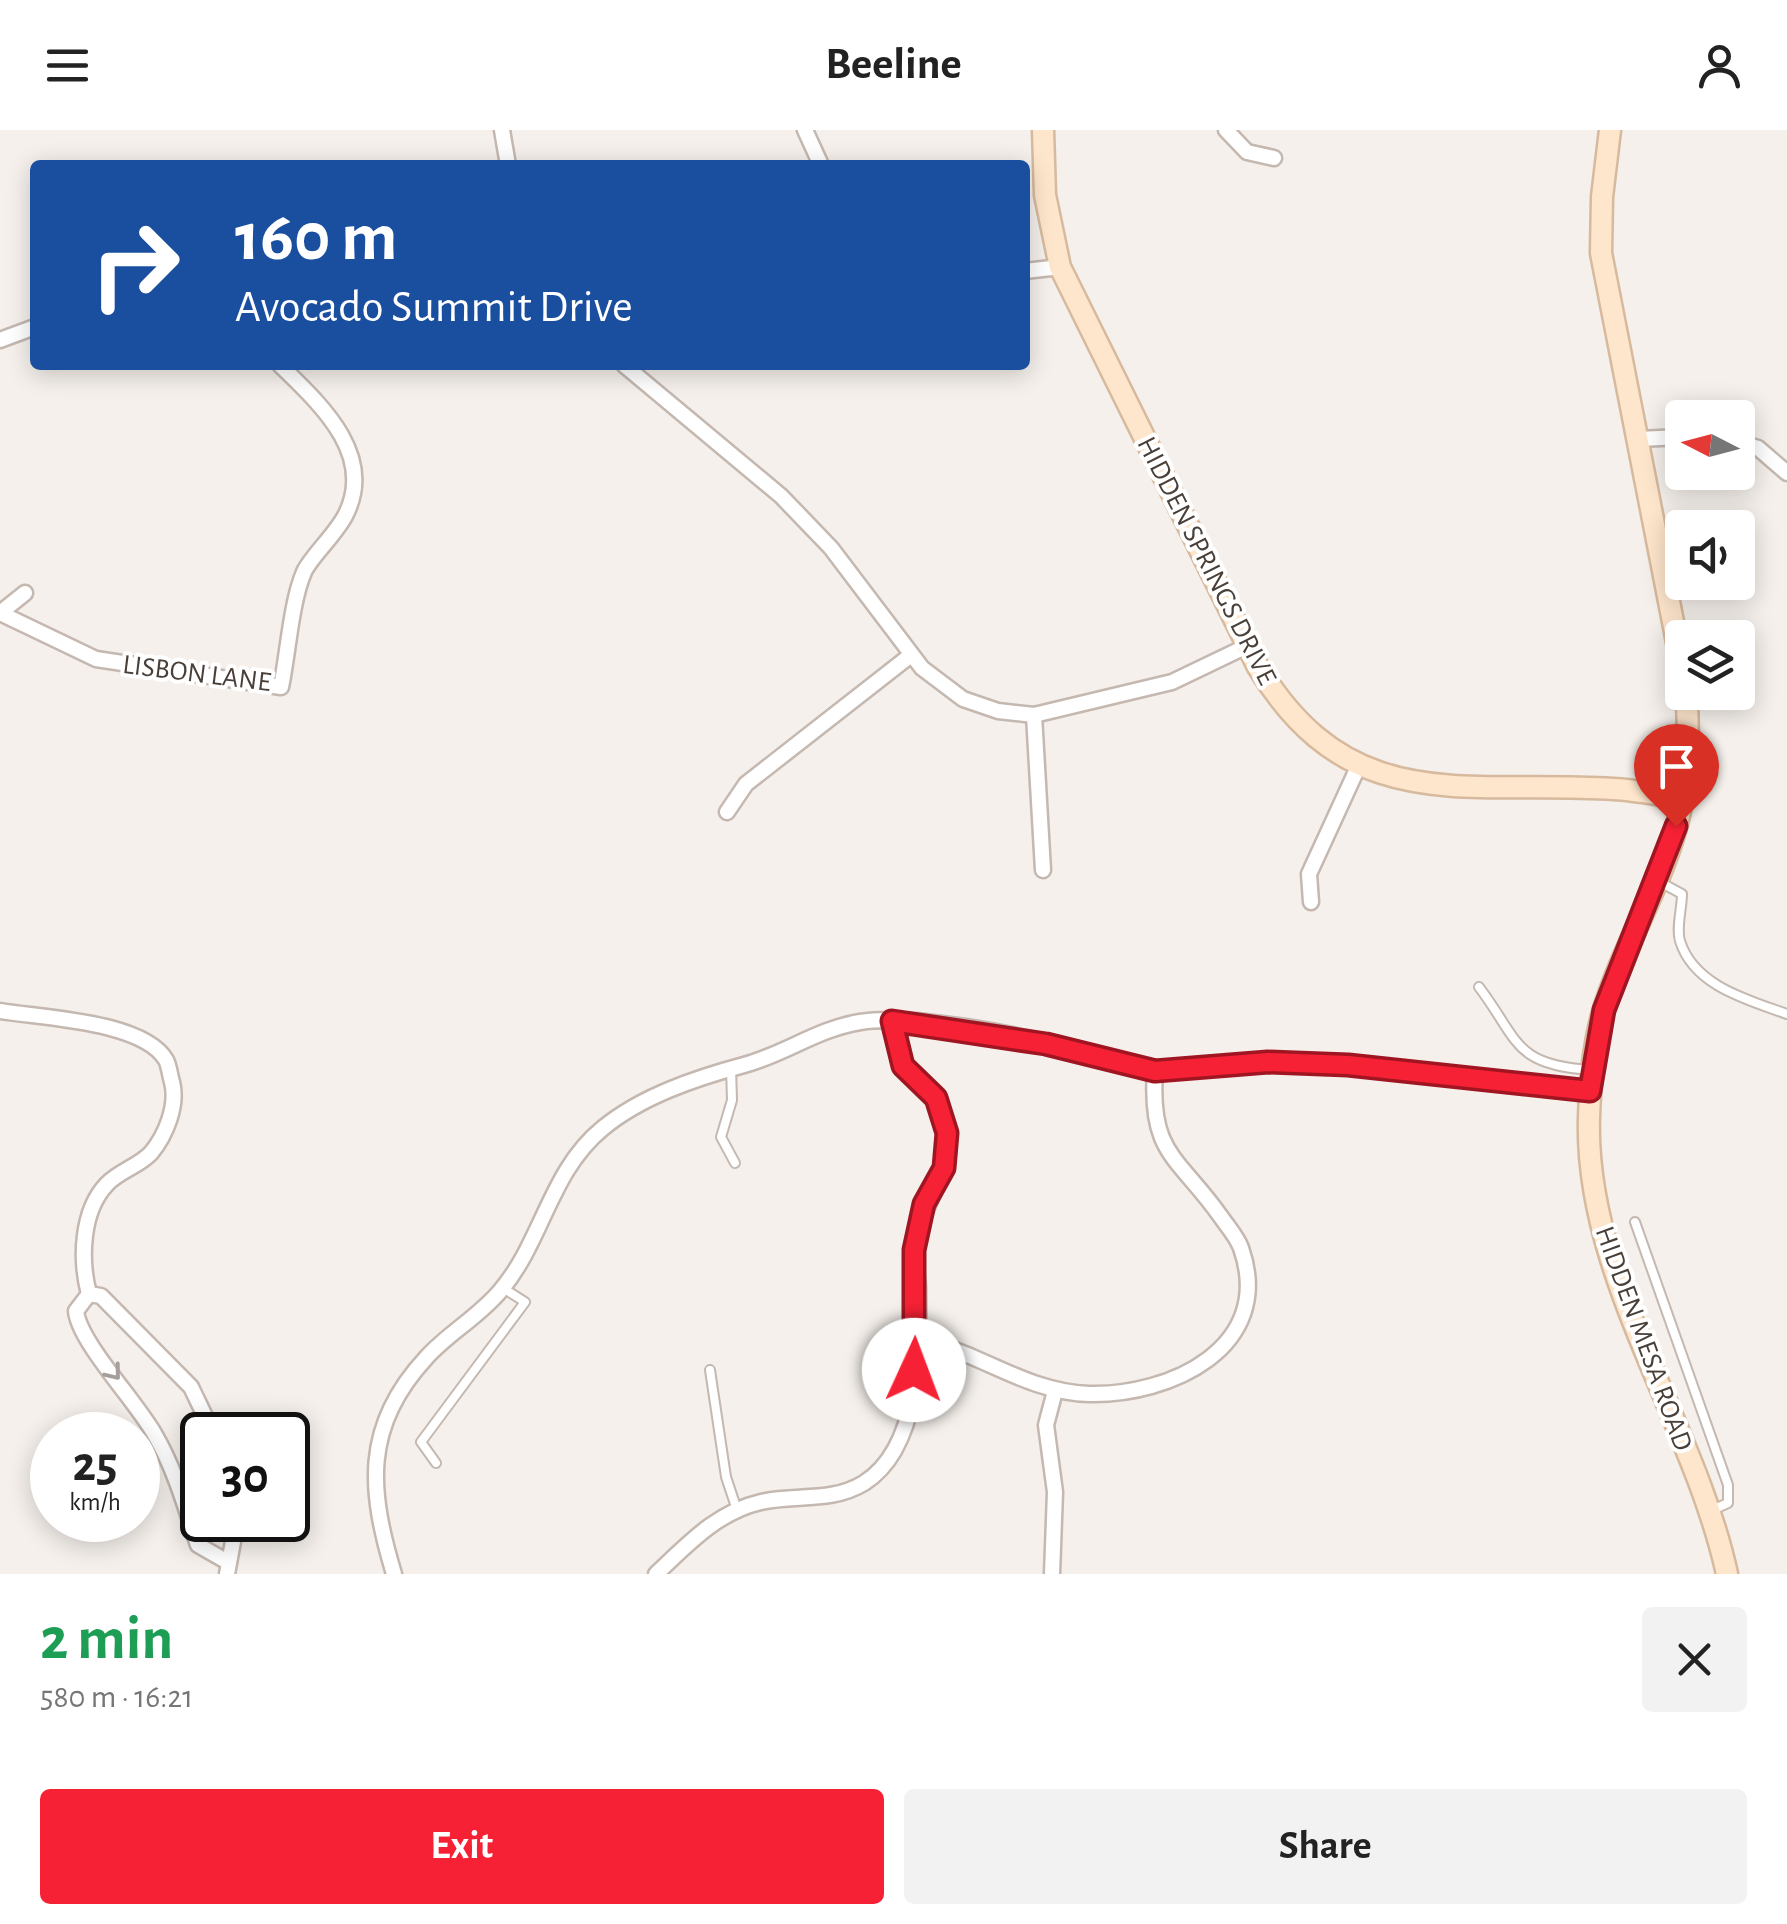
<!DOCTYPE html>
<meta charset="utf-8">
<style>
:root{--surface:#fff;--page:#f2f2f2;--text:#222;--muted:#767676;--accent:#f62134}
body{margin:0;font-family:"Alegreya Sans",sans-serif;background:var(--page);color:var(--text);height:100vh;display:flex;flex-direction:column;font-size:38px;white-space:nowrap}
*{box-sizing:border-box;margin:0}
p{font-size:32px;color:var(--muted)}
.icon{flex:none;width:55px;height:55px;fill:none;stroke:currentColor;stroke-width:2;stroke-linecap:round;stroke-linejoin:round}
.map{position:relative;height:1444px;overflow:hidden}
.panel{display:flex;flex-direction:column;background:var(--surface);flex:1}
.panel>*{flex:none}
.hud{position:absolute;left:30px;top:30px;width:1000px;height:210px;border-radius:10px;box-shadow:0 5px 25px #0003;background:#1a4fa0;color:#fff;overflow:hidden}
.needle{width:65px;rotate:276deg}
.buttons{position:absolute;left:1665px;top:270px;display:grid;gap:20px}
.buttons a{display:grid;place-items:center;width:90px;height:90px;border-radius:10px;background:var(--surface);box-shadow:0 5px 25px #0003;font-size:50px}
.speed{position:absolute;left:30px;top:1282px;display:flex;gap:20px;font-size:50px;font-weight:700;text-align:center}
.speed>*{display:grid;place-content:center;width:130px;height:130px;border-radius:50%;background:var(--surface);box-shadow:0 5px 25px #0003;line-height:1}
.speed small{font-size:25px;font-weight:400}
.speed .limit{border:5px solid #111;border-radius:15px;background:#fff;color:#111}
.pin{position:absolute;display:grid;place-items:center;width:85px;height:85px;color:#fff;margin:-102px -42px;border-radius:50% 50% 50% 0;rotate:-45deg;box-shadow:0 0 10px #0007}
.pin .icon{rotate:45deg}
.me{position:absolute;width:110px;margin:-55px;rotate:2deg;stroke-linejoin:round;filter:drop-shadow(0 0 8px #0008)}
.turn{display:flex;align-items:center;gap:35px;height:210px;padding:0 40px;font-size:45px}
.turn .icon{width:130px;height:130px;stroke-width:2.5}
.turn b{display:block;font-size:70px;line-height:85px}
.round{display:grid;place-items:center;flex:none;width:105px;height:105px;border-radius:10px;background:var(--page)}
.summary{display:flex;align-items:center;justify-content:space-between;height:170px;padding:0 40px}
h1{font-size:60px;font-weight:700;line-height:75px;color:#1e9e55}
.button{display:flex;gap:20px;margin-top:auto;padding:20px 40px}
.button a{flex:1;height:115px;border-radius:10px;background:var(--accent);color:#fff;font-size:40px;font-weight:700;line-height:115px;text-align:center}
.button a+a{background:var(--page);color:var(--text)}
header{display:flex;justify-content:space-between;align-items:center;height:130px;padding:0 40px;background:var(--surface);font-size:45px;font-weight:700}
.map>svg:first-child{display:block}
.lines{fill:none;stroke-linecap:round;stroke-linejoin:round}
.lane-casing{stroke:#c4b8b0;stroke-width:12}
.street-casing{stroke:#c4b8b0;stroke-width:19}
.secondary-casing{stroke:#d7ba9e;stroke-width:25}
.lane{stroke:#fff;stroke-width:8}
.street{stroke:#fff;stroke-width:14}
.secondary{stroke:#fee6cc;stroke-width:20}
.oneway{stroke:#a49f9c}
.route-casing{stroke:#a01522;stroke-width:25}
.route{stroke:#f62134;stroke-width:18}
.labels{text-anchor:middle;stroke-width:8;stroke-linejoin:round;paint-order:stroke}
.street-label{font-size:28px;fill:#493f39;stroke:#fff}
</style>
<header><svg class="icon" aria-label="menu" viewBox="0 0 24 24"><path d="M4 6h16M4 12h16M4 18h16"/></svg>Beeline<svg class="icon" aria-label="person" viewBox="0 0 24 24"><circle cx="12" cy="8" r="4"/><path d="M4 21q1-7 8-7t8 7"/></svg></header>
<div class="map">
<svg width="1787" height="1444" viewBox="0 0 1787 1444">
<rect width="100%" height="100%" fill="#f5f0eb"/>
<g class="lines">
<defs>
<g id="lane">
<path d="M 1658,751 L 1682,764 C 1682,778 1676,798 1680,811 C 1694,856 1748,870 1787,884"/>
<path d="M 1479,857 C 1519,910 1513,935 1591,940"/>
<path d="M 731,938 L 732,970 L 721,1007 L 735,1033"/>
<path d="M 1635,1092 L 1728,1355 L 1728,1373 L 1710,1381"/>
<path d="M 710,1240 L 726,1347 L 737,1380"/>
<path d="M 436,1333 L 421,1312 L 525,1172 L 503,1158"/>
</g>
<g id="street">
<path d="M 502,0 L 508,35"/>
<path d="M 805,0 L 821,35"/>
<path d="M 1226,0 L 1247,22 L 1274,28"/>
<path d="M 1025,141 L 1060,137"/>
<path d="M 0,210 L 35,197"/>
<path d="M 624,235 L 781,366 L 831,418 L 922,538 L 963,569 L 998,581 L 1034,585 L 1172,552 L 1247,516"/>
<path d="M 1638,309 L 1682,307"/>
<path d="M 1738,312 L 1758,318 L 1787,343"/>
<path d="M 25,463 L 0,483 L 96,529 L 281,557 C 288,524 291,472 304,442 C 310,428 335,405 345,386 C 377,325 320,274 280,235"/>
<path d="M 1034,585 L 1043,740"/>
<path d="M 727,682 L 746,654 L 911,525"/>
<path d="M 1311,772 L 1309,744 L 1359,635"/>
<path d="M 0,881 C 42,888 143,891 166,930 C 169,935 170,946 172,952 C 178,975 166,1005 151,1023 C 139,1036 119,1041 107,1054 C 81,1081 80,1130 89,1164"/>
<path d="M 89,1164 L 76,1181 C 79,1212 136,1271 155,1305 C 175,1339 186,1379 198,1415 L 226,1431"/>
<path d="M 89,1164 L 101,1166 L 191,1257 L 214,1305"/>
<path d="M 915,1210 C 972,1216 1022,1262 1089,1264 C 1169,1266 1276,1218 1241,1118 C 1237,1107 1228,1097 1221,1087 C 1179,1027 1149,1025 1155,941"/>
<path d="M 227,1444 L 237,1390"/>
<path d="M 394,1444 C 369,1361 362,1297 426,1228 C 448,1203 479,1187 501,1160 C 543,1110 550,1041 603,998 C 642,966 696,948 744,935 C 785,924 817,899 860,892 C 912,883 1022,906 1075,919 C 1102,926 1129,940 1157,941 C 1196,942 1235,931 1273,932 C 1379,935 1485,950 1591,961"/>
<path d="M 656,1444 C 688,1414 717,1382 761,1372 C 796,1364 831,1373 864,1353 C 922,1316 919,1218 918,1156 C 917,1144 914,1131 915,1119 C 919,1078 951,1044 947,1003 C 942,960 919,961 903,935 C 895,924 893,904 892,891"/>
<path d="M 1052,1444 L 1055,1362 L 1046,1295 L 1055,1261"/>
</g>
<g id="secondary">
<path d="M 1043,0 L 1045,65 L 1060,137 L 1258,537 C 1350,688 1465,650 1613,659 C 1636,660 1659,665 1682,668"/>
<path d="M 1610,0 L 1602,67 L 1601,123 L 1682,538"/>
<path d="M 1686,562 C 1690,608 1688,654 1676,698 C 1658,762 1622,819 1603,882 C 1593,917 1590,952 1589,988 C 1584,1146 1694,1292 1727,1444"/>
</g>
</defs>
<!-- lane casing -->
<use href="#lane" class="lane-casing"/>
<!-- street casing -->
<use href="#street" class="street-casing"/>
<!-- secondary casing -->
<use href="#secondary" class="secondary-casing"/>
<!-- lane -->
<use href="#lane" class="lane"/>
<!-- street -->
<use href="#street" class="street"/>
<!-- secondary -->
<use href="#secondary" class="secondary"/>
</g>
<!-- one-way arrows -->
<defs><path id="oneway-chevron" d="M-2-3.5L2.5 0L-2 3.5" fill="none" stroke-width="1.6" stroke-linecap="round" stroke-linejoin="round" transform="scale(2.5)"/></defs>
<use class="oneway" href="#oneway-chevron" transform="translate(114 1243) rotate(51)"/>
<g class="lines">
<defs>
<path id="route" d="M 914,1240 L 914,1120 L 924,1074 L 944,1038 L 947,1003 L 936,968 L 903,936 L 892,891 L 1046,914 L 1155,941 L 1268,932 L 1348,935 L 1590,961 L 1604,880 L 1676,696"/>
</defs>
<!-- route casing -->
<use href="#route" class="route-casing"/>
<!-- route -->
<use href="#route" class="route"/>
</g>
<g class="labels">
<!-- street labels -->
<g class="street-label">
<text transform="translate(1208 430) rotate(63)" y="10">HIDDEN SPRINGS DRIVE</text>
<text transform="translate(197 542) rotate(7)" y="10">LISBON LANE</text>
<text transform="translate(1645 1208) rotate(70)" y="10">HIDDEN MESA ROAD</text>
</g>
</g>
</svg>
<div class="buttons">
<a><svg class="needle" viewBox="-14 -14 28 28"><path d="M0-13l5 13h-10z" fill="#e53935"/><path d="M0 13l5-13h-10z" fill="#767676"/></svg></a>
<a><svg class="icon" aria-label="sound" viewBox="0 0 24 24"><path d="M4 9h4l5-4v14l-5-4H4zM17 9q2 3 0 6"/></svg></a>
<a><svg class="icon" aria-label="layers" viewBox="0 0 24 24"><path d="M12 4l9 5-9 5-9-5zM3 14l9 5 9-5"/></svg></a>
</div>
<div class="speed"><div>25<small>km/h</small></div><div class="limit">30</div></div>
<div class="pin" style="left:1676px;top:696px;background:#d93025"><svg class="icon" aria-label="arrive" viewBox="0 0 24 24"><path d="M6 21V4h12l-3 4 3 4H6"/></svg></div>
<svg class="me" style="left:914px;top:1240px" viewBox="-20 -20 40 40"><circle r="19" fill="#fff"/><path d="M0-13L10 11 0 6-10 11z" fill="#f62134"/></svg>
<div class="hud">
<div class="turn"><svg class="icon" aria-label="right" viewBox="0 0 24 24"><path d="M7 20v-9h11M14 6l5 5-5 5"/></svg><div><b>160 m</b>Avocado Summit Drive</div></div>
</div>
</div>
<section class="panel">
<div class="summary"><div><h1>2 min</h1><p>580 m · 16:21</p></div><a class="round"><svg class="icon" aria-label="close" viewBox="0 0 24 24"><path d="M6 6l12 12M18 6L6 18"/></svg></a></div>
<div class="button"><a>Exit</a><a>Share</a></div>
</section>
